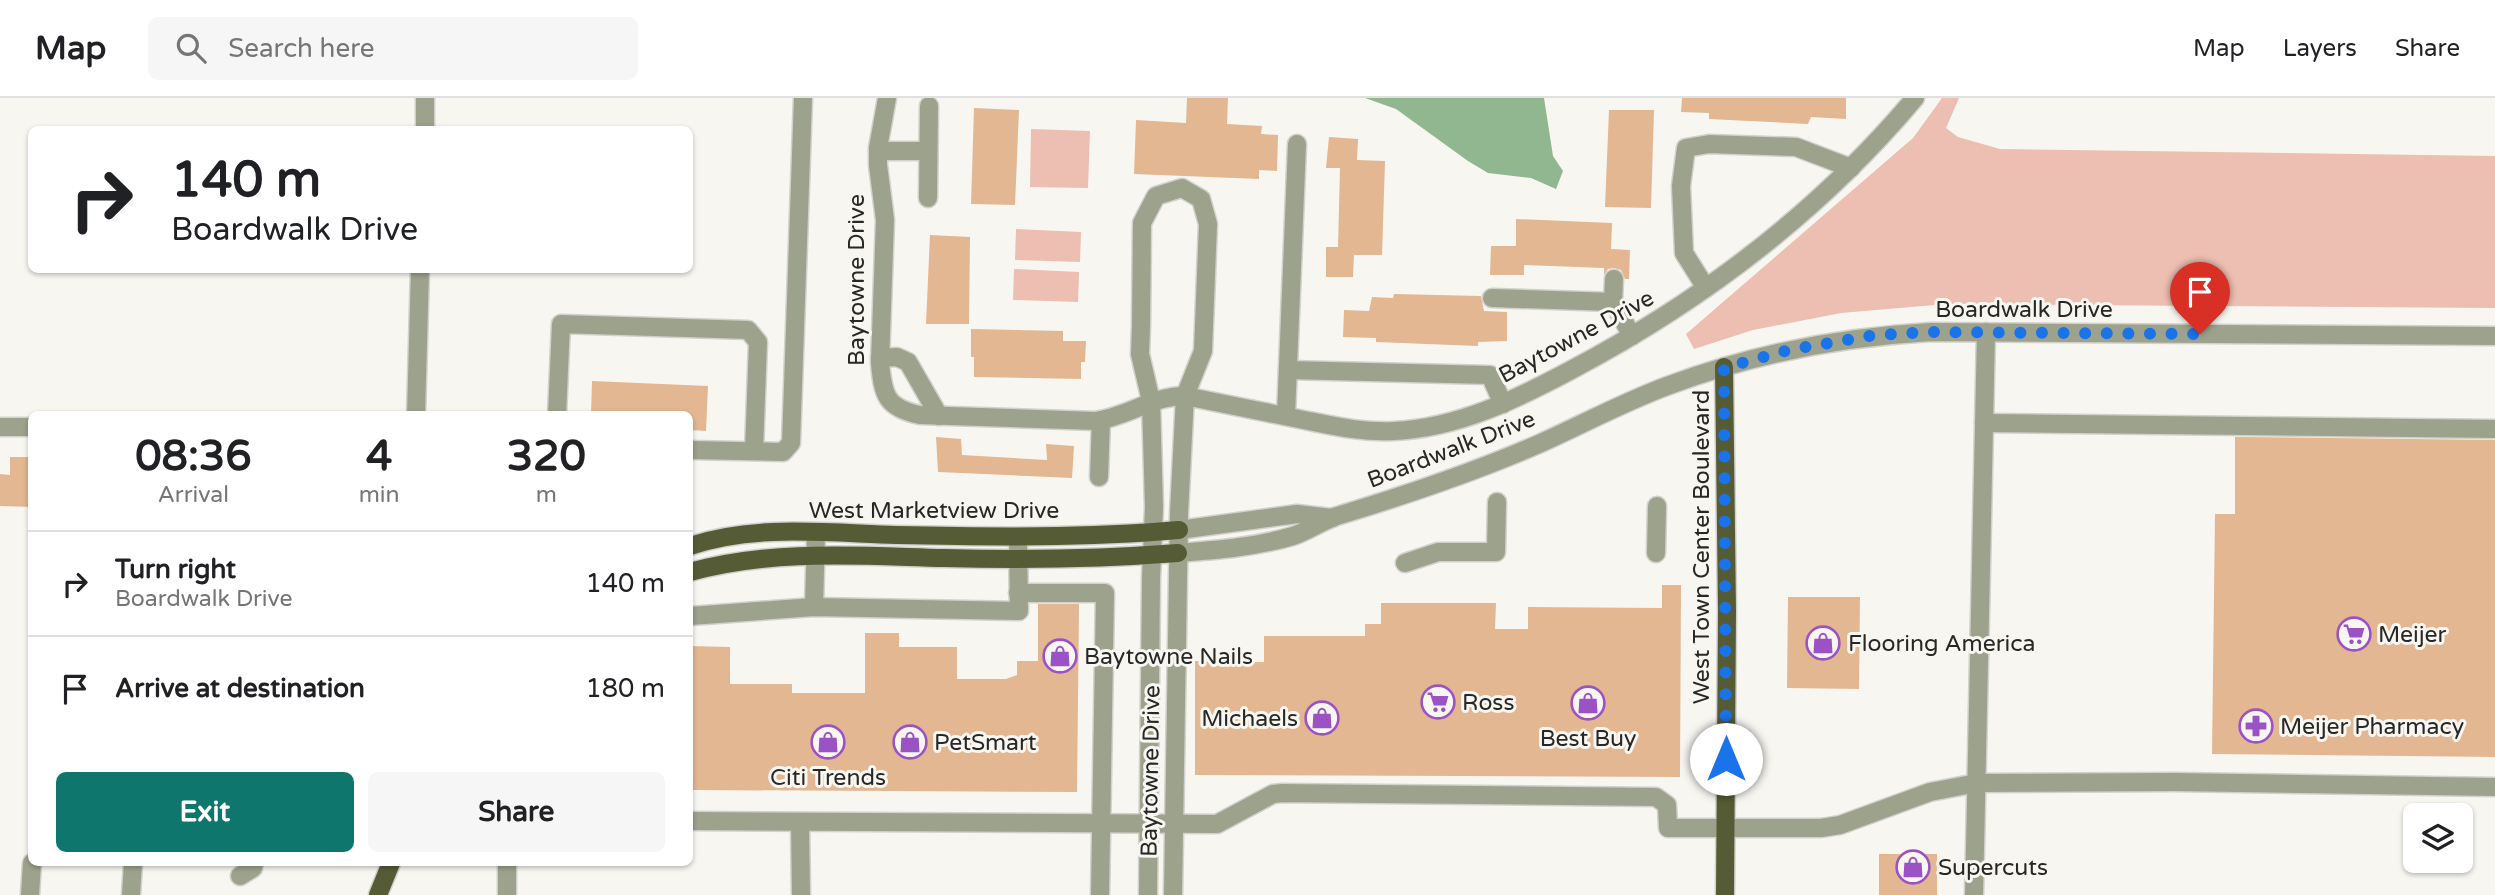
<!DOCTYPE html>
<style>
:root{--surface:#fff;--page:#f6f6f6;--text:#202124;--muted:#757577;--line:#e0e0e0;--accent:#0f766e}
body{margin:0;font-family:"Varela Round",sans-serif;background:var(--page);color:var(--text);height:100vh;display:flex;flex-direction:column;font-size:26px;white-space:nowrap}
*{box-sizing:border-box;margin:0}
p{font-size:23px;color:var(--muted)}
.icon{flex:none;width:38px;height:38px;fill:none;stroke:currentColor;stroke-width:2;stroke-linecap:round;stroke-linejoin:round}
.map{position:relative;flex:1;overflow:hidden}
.panel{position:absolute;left:28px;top:313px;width:665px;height:455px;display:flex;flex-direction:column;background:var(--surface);border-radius:10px;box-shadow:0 2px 5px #0004}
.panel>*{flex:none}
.guide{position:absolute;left:28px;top:28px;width:665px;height:147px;border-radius:10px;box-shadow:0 2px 5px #0004;background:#fff;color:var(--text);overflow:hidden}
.buttons{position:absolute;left:2403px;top:705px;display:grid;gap:14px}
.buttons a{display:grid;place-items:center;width:70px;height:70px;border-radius:10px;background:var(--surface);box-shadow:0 2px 5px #0004;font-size:35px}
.pin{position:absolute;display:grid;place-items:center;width:60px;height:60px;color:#fff;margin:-72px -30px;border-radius:50% 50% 50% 0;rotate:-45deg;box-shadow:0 0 7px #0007}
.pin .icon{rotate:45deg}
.me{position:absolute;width:77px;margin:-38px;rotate:0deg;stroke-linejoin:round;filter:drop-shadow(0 0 5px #0008)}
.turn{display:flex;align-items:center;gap:24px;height:147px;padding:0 28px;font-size:32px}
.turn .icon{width:91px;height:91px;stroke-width:2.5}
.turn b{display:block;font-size:49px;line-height:60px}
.eta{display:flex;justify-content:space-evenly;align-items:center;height:119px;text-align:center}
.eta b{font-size:42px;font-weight:800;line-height:49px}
.action{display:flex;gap:14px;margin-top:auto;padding:14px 28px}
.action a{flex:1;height:80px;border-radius:10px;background:var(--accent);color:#fff;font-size:28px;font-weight:800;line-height:80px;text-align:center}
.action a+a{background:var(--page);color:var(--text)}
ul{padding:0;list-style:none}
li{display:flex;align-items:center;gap:21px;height:105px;padding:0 28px;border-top:2px solid var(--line)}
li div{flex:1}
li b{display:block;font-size:26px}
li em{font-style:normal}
header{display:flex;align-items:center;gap:42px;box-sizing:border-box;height:98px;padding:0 35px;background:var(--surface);border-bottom:2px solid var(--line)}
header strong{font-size:33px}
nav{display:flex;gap:38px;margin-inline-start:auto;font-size:24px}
.search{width:490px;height:63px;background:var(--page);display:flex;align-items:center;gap:18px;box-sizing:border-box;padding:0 24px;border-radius:10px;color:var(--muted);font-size:26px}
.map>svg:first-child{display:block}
.green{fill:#edbeb2}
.water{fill:#91b790}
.building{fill:#e2b792}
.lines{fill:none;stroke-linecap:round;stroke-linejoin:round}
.minor-casing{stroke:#d2d1cc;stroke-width:21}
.major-casing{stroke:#d2d1cc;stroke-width:21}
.minor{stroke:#9da28c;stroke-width:18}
.major{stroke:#555c35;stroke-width:18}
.route{stroke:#1a73e8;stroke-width:12;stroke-dasharray:0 21.6}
.labels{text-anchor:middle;stroke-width:6;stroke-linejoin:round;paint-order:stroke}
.street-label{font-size:23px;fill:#272725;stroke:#f8f6f1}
.poi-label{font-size:23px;fill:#272725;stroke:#f8f6f1;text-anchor:start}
</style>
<header>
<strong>Map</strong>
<div class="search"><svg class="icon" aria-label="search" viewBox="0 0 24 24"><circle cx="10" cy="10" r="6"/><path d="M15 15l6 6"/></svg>Search here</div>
<nav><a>Map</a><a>Layers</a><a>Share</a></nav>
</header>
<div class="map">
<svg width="2495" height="797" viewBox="0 0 2495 797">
<rect width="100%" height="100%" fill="#f8f6f1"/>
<!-- green -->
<g class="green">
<path d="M 1942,0 L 1959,0 L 1946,30 L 1958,39 L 2000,51 L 2495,58 L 2495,210 L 1946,206 L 1841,215 L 1753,232 L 1694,251 L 1686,236 L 1913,40 Z"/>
<path d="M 1031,31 L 1090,33 L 1088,90 L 1030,89 Z"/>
<path d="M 1016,131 L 1081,134 L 1080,164 L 1015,162 Z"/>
<path d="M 1014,171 L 1079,174 L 1078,204 L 1013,202 Z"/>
</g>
<!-- water -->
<path class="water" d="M 1365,0 L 1544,0 L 1553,58 L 1563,73 L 1556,91 L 1531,80 L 1488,75 L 1468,63 L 1396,11 Z"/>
<!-- building -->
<g class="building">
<path d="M 1187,0 L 1228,0 L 1227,26 L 1262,28 L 1261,36 L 1278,37 L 1277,73 L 1259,72 L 1259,81 L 1134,76 L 1136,22 L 1186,25 Z"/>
<path d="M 1682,0 L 1846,0 L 1846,21 L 1811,19 L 1808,26 L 1709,21 L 1709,15 L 1681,14 Z"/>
<path d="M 974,10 L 1019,12 L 1015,107 L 971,106 Z"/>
<path d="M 1609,12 L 1654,12 L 1651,110 L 1605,109 Z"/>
<path d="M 1329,39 L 1358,41 L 1357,62 L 1385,63 L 1382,157 L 1354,157 L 1353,179 L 1326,179 L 1326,149 L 1338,149 L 1340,70 L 1326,70 Z"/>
<path d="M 1516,121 L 1612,125 L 1611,151 L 1630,152 L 1629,181 L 1625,181 L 1621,172 L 1614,170 L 1608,171 L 1604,177 L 1604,170 L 1524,167 L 1524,177 L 1490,177 L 1491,148 L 1516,148 Z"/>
<path d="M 930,137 L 970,139 L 969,226 L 926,226 Z"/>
<path d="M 1394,196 L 1481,198 L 1484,213 L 1507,214 L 1507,243 L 1478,244 L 1478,248 L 1376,244 L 1376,240 L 1343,239 L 1344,212 L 1369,213 L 1372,199 L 1393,200 Z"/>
<path d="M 971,231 L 1063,233 L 1063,243 L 1086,243 L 1085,264 L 1081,264 L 1081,281 L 974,279 L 974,259 L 971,259 Z"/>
<path d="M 592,283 L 708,288 L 706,333 L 690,332 L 690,317 L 591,317 Z"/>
<path d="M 936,339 L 961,341 L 962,357 L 1047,362 L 1046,346 L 1074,348 L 1072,380 L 938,374 Z"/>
<path d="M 2235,339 L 2495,342 L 2495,659 L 2212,656 L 2215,416 L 2235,416 Z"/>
<path d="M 10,359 L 32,359 L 32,409 L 0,408 L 0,376 L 10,377 Z"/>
<path d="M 1662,487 L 1681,487 L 1680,679 L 1195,677 L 1195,563 L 1264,564 L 1264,538 L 1365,538 L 1365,526 L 1381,526 L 1381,505 L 1496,505 L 1495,531 L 1528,531 L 1528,509 L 1662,510 Z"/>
<path d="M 1788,499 L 1860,499 L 1859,591 L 1787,590 Z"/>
<path d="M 1038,506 L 1079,506 L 1077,694 L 690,692 L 690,548 L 730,549 L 730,586 L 792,586 L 792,595 L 865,595 L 865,535 L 899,535 L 899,549 L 957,549 L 957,581 L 1006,581 L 1017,577 L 1017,563 L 1038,563 Z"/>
<rect x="1879" y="756" width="58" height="41"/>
</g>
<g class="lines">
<defs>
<g id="minor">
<path d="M 887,0 L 878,50 L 878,67 L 885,122 L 880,265 C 883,297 886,310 920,317 L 1095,323 C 1127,319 1152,298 1185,298 C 1223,306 1261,313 1299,321 C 1330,327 1362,335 1394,333 C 1458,330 1517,301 1573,271 C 1703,202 1820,113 1915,0"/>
<path d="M 425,32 L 425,0"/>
<path d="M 878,53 L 928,53"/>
<path d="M 928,100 L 929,8"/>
<path d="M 1706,190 L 1684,155 L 1681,88 L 1686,50 L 1709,46 L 1796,49 L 1851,70"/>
<path d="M 1492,200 L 1613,204 L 1632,238"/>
<path d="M 1613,204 L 1614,181"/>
<path d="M 880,260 L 897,259 L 908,264 L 939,318"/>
<path d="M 1288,272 L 1490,277 L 1503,306"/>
<path d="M 416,317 L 420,172"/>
<path d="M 557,317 L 561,226 L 748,232 L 758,244 L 754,353"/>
<path d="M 1286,318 L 1297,46"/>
<path d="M 1984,325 L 2495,331"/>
<path d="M 0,329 L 32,329"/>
<path d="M 690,352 L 783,354 L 791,345 L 803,0"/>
<path d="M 1099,379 L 1101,322"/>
<path d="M 1179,432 L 1297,416 L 1332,420"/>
<path d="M 1178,455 C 1217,452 1256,449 1293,438 C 1308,433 1322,423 1337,418 C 1406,397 1475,374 1541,345 C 1583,326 1624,304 1667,288 C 1752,256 1841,239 1931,234 L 2495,238"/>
<path d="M 1656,455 L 1657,408"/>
<path d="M 1405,465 L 1438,454 L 1496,454 L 1497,404"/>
<path d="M 1018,495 L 1105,495 L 1100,797"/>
<path d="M 814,509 L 816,435"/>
<path d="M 690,518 L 814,509 L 1019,513 L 1018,440"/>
<path d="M 690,723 L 1217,726 L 1273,696 L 1282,695 L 1656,699 L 1667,707 L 1668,730 L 1821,730 L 1840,727 L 1930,694 L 1977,685 L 2174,684 L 2495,689"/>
<path d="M 800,724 L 801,797"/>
<path d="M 240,778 L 253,770 L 254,765"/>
<path d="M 30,797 L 32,765"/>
<path d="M 131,797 L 133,765"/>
<path d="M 507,797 L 507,765"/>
<path d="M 1148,797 L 1151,481 L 1154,409 L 1151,303 L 1140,256 L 1141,228 L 1142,125 L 1156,98 L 1182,90 L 1201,101 L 1208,126 L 1203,253 L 1185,298 L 1179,415 L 1173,797"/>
<path d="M 1974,797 L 1986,234"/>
</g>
<g id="major">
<path d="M 1724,269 L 1727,513 L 1725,797"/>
<path d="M 690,448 C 754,426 829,435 896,437 C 991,439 1085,440 1179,432"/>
<path d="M 690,474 C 773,451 859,458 944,460 C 1022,462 1100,461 1178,455"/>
<path d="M 378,797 L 391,765"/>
</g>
</defs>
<!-- minor casing -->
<use href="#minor" class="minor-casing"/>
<!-- major casing -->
<use href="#major" class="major-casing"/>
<!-- minor -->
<use href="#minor" class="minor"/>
<!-- major -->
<use href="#major" class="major"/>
</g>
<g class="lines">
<!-- route -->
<path class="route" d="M 1726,661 L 1724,270 L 1789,252 L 1875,237 L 1931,234 L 2200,236"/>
</g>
<!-- icons -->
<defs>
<symbol id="supermarket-ring" viewBox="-11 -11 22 22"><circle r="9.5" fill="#f8f6f1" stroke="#9b52c5" stroke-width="1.5"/><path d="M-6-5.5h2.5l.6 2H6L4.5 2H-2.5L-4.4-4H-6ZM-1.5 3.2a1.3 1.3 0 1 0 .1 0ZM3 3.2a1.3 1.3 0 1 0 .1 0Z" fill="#9b52c5"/></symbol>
<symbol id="shop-ring" viewBox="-11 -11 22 22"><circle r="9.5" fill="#f8f6f1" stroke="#9b52c5" stroke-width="1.5"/><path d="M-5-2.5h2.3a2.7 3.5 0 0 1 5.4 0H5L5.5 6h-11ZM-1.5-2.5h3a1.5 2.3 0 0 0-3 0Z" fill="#9b52c5"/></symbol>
<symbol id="pharmacy-ring" viewBox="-11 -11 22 22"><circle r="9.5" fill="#f8f6f1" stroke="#9b52c5" stroke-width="1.5"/><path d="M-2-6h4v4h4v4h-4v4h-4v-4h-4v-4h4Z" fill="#9b52c5"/></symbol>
</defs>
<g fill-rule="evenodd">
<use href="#supermarket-ring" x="2335" y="517" width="38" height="38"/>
<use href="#shop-ring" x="1804" y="526" width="38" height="38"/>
<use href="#shop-ring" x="1041" y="539" width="38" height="38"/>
<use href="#supermarket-ring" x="1419" y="585" width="38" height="38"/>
<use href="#shop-ring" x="1569" y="586" width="38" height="38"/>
<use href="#shop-ring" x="1303" y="601" width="38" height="38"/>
<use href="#pharmacy-ring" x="2237" y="609" width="38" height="38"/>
<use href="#shop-ring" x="809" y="625" width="38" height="38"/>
<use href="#shop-ring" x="891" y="625" width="38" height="38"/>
<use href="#shop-ring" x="1894" y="750" width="38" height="38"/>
</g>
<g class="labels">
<!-- street labels -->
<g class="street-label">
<text transform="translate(856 182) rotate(-90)" y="8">Baytowne Drive</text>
<text x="2024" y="219">Boardwalk Drive</text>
<text transform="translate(1576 238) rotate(-28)" y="8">Baytowne Drive</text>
<text transform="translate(1451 351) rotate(-21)" y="8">Boardwalk Drive</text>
<text x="934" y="420">West Marketview Drive</text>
<text transform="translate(1701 449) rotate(-90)" y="8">West Town Center Boulevard</text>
<text transform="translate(1150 673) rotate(-89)" y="8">Baytowne Drive</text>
</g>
<!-- poi labels -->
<g class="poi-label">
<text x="2378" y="544">Meijer</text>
<text x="1848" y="553">Flooring America</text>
<text x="1084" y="566">Baytowne Nails</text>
<text x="1462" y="612">Ross</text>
<text x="1298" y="628" text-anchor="end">Michaels</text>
<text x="2280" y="636">Meijer Pharmacy</text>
<text x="1588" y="648" text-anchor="middle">Best Buy</text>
<text x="934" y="652">PetSmart</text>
<text x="828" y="687" text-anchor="middle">Citi Trends</text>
<text x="1938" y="777">Supercuts</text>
</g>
</g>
</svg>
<div class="buttons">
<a><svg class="icon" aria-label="layers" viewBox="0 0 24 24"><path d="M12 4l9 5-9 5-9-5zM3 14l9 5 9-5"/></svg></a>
</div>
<div class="pin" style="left:2200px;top:236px;background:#d93025"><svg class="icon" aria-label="arrive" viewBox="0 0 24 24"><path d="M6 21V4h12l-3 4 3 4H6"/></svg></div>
<svg class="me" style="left:1726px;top:661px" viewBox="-20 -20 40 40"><circle r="19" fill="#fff"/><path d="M0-13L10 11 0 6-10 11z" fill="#1a73e8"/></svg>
<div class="guide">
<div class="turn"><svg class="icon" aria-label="right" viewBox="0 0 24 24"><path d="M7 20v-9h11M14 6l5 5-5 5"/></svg><div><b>140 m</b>Boardwalk Drive</div></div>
</div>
<section class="panel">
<div class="eta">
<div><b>08:36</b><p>Arrival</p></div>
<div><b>4</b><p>min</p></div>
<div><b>320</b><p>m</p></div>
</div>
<ul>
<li><svg class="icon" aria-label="right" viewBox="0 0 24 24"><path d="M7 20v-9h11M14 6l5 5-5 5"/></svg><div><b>Turn right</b><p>Boardwalk Drive</p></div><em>140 m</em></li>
<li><svg class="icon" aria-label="arrive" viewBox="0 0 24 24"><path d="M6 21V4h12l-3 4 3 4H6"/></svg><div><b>Arrive at destination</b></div><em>180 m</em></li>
</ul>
<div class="action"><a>Exit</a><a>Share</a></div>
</section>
</div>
